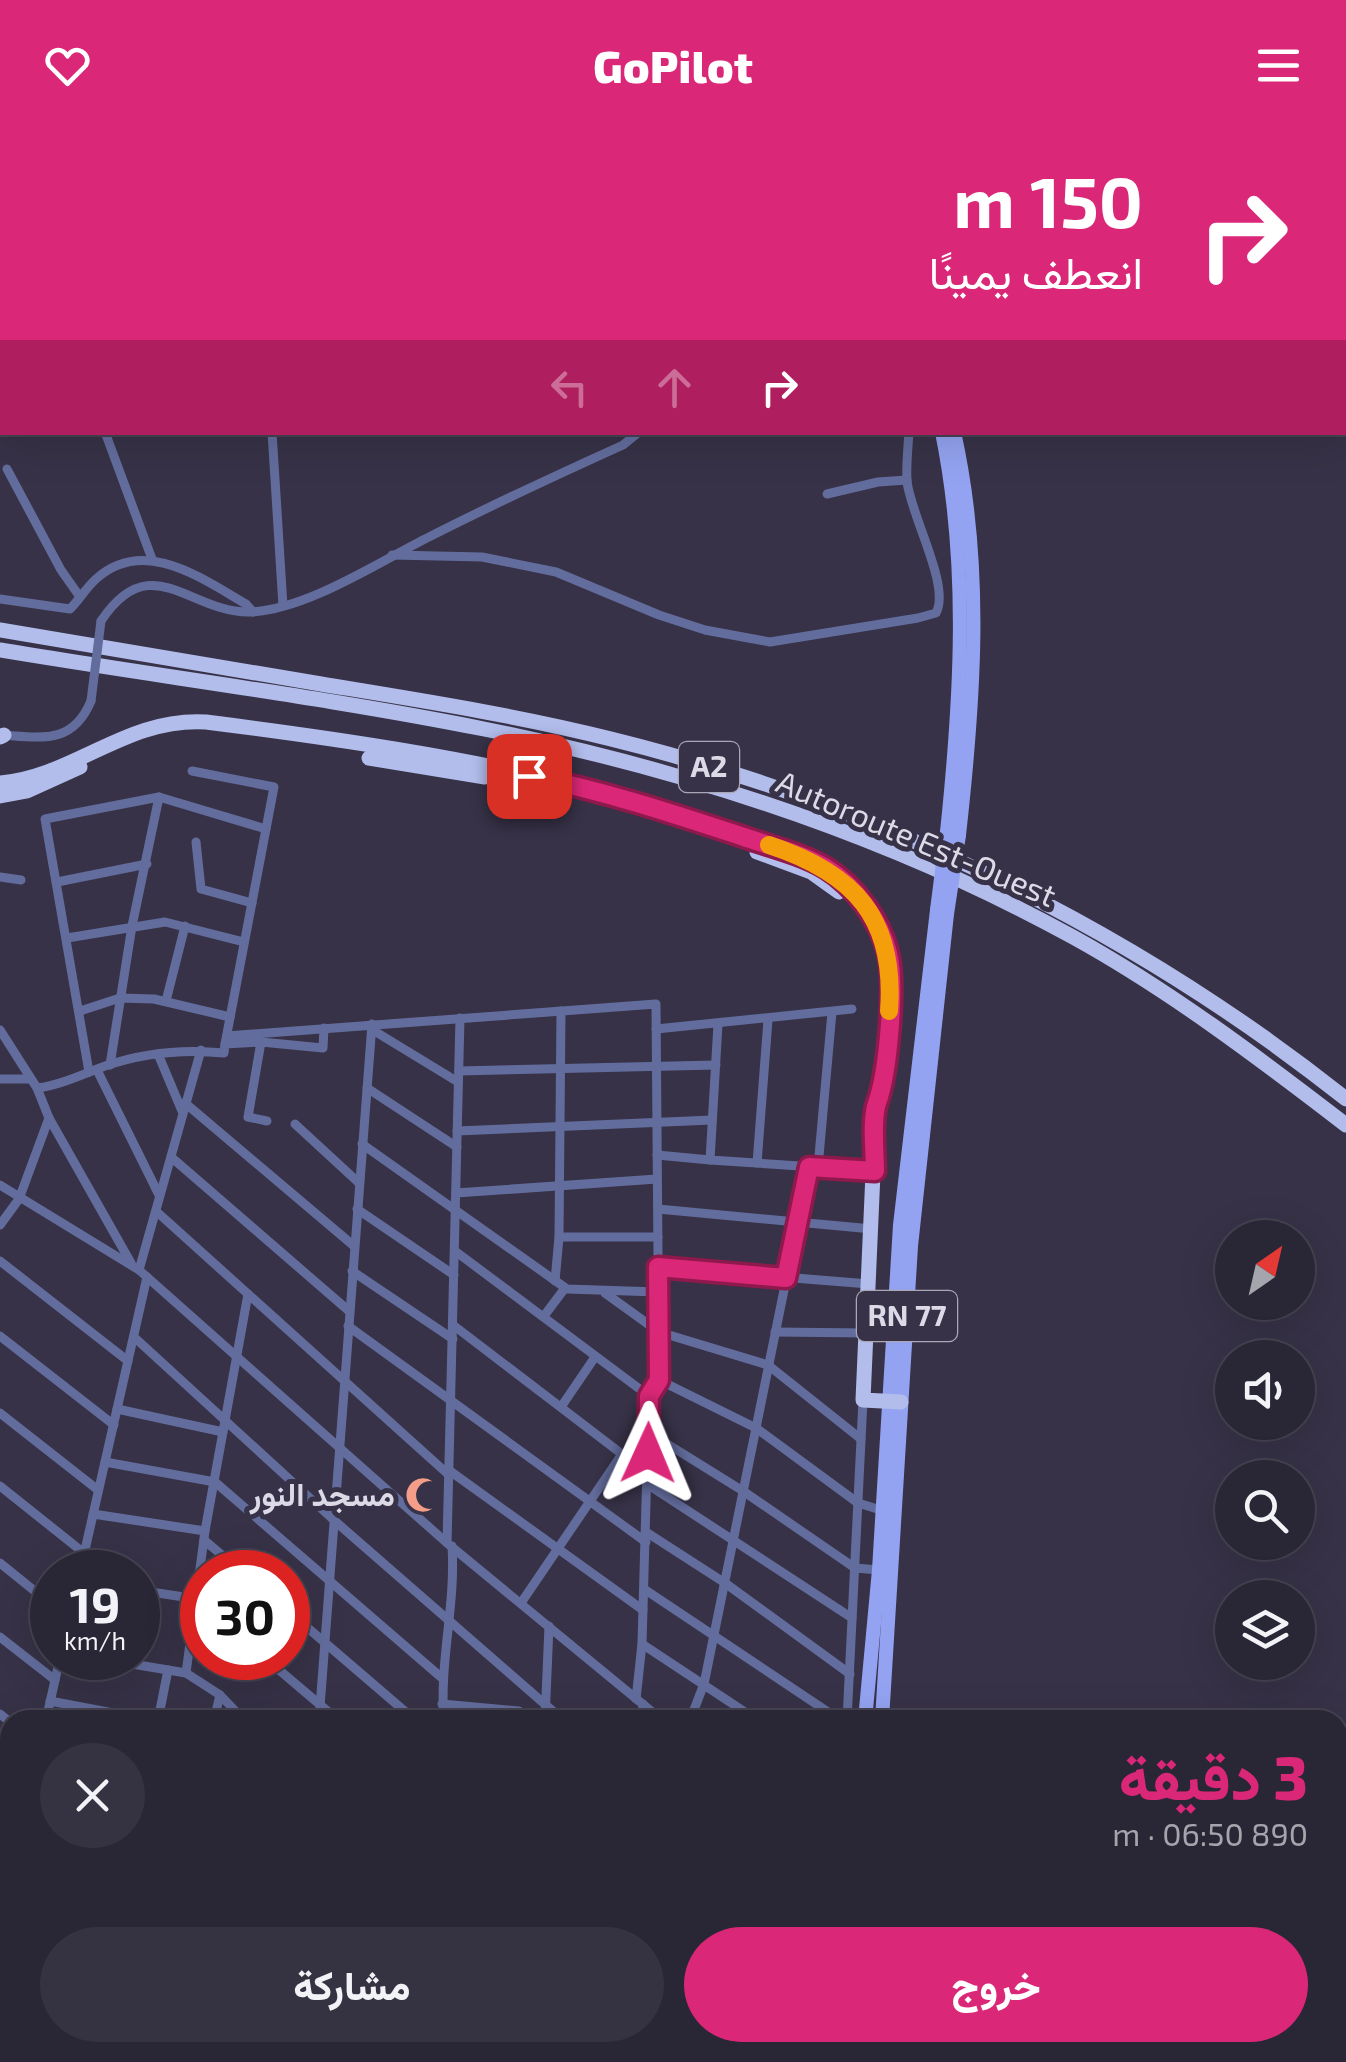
<!DOCTYPE html>
<html lang="ar">
<meta charset="utf-8">
<style>
:root{--surface:#292635;--page:#353241;--text:#f1f3f6;--muted:#a5a5ad;--line:#454350;--accent:#db2777}
body{margin:0;font-family:"Exo 2",Vazirmatn,sans-serif;background:var(--page);color:var(--text);direction:rtl;height:100vh;display:flex;flex-direction:column;font-size:38px;white-space:nowrap}
*{box-sizing:border-box;margin:0}
p{font-size:32px;color:var(--muted)}
.icon{flex:none;width:55px;height:55px;fill:none;stroke:currentColor;stroke-width:2;stroke-linecap:round;stroke-linejoin:round}
.map{position:relative;flex:1;overflow:hidden;direction:ltr}
.side{position:absolute;left:0px;top:1580px;width:1348px;height:352px;display:flex;flex-direction:column;background:var(--surface);border-radius:30px 30px 0 0;box-shadow:0 10px 40px #0002,0 0 0 2px var(--line);direction:rtl}
.side>*{flex:none}
.top-card{position:absolute;left:0px;top:0px;width:1348px;height:305px;box-shadow:0 10px 40px #0002,0 0 0 2px var(--line);direction:rtl;background:#db2777;color:#fff;overflow:hidden}
.needle{width:65px;rotate:34deg}
.fabs{position:absolute;left:1215px;top:1090px;display:grid;gap:20px}
.fabs a{display:grid;place-items:center;width:100px;height:100px;border-radius:50%;background:var(--surface);box-shadow:0 10px 40px #0002,0 0 0 2px var(--line);font-size:50px}
.speed{position:absolute;left:30px;top:1420px;display:flex;gap:20px;font-size:50px;font-weight:700;text-align:center}
.speed>*{display:grid;place-content:center;width:130px;height:130px;border-radius:50%;background:var(--surface);box-shadow:0 10px 40px #0002,0 0 0 2px var(--line);line-height:1}
.speed small{font-size:25px;font-weight:400}
.speed .limit{border:15px solid #d22;background:#fff;color:#111}
.pin{position:absolute;display:grid;place-items:center;width:85px;height:85px;color:#fff;margin:-42px;border-radius:20px;box-shadow:0 5px 15px #0006}
.me{position:absolute;width:110px;margin:-55px;rotate:1deg;stroke-linejoin:round;filter:drop-shadow(0 0 8px #0008)}
.turn{display:flex;align-items:center;gap:35px;height:210px;padding:0 40px;font-size:45px}
.turn .icon{width:130px;height:130px;stroke-width:2.5}
.turn b{display:block;font-size:70px;line-height:85px}
.lanes{display:flex;align-items:center;height:95px;padding:0 40px;background:#0003;justify-content:center;gap:50px;direction:ltr}
.lanes .off{opacity:.35}
.round{display:grid;place-items:center;flex:none;width:105px;height:105px;border-radius:52px;background:var(--page)}
.headline{display:flex;align-items:center;justify-content:space-between;height:170px;padding:0 40px}
h1{font-size:60px;font-weight:800;line-height:75px;color:var(--accent)}
.action{display:flex;gap:20px;margin-top:auto;padding:20px 40px}
.action a{flex:1;height:115px;border-radius:60px;background:var(--accent);color:#fff;font-size:40px;font-weight:800;line-height:115px;text-align:center}
.action a+a{background:var(--page);color:var(--text)}
header{display:flex;justify-content:space-between;align-items:center;height:130px;padding:0 40px;background:var(--accent);color:#fff;font-size:45px;font-weight:800}
.map>svg:first-child{display:block}
.lines{fill:none;stroke-linecap:round;stroke-linejoin:round}
.street{stroke:#636d9d;stroke-width:9}
.primary{stroke:#94a3f1;stroke-width:14}
.highway{stroke:#b2bdec;stroke-width:15}
.street-bridge{stroke:#636d9d;stroke-width:9}
.primary-bridge{stroke:#94a3f1;stroke-width:14}
.route-casing{stroke:#8e194d;stroke-width:25}
.route{stroke:#db2777;stroke-width:18}
.slow{stroke:#f59e0b;stroke-width:18}
.labels{text-anchor:middle;stroke-width:10;stroke-linejoin:round;paint-order:stroke}
.shield{fill:#373247;stroke:#aaa8b7;stroke-width:2.5}
.shield-label{font-size:30px;font-weight:bold;fill:#dcdae7}
.street-label{font-size:32px;fill:#dcdae7;stroke:#373247}
.poi-label{font-size:32px;font-weight:bold;fill:#dcdae7;stroke:#373247;text-anchor:end}
</style>
<header><svg class="icon" aria-label="menu" viewBox="0 0 24 24"><path d="M4 6h16M4 12h16M4 18h16"/></svg>GoPilot<svg class="icon" aria-label="heart" viewBox="0 0 24 24"><path d="M12 20l-8-8c-3-5 5-10 8-4 3-6 11-1 8 4z"/></svg></header>
<div class="map">
<svg width="1346" height="1932" viewBox="0 0 1346 1932">
<rect width="100%" height="100%" fill="#373247"/>
<g class="lines">
<!-- street -->
<g class="street">
<path d="M 204,0 L 205,2"/>
<path d="M 105,302 L 152,429"/>
<path d="M 272,302 L 283,476"/>
<path d="M 7,339 L 61,440 L 80,467"/>
<path d="M 827,364 L 878,352 L 907,350"/>
<path d="M 392,425 L 482,427 L 556,442 L 659,485 L 705,500 L 770,512 L 918,488 L 936,483 C 951,456 910,384 907,351 C 906,335 908,318 909,302"/>
<path d="M 0,469 L 70,479 C 79,470 86,458 96,449 C 144,406 201,448 246,474 L 253,482"/>
<path d="M 101,491 C 151,416 189,483 250,482 C 307,480 380,431 431,406 C 494,374 559,344 623,315 L 639,302"/>
<path d="M 3,605 C 43,608 73,614 91,571"/>
<path d="M 192,641 L 274,657 L 225,914"/>
<path d="M 196,712 L 201,759 L 252,773"/>
<path d="M 0,747 L 21,750"/>
<path d="M 57,752 L 147,734"/>
<path d="M 67,808 L 165,792 L 244,812"/>
<path d="M 166,871 L 185,796"/>
<path d="M 80,881 L 120,868 L 154,869 L 230,887"/>
<path d="M 718,894 L 710,1030 L 875,1041"/>
<path d="M 371,899 L 458,952"/>
<path d="M 656,899 L 852,879"/>
<path d="M 0,900 L 37,958 L 49,988 L 131,1133"/>
<path d="M 227,906 L 656,874 L 659,1250 L 649,1266 L 642,1514 L 636,1569"/>
<path d="M 261,912 L 248,987 L 267,991"/>
<path d="M 158,924 L 182,981"/>
<path d="M 110,935 L 132,796 L 159,667"/>
<path d="M 97,940 L 159,1065"/>
<path d="M 459,941 L 716,935"/>
<path d="M 89,942 L 45,689 L 159,667 L 266,699"/>
<path d="M 0,949 L 30,949"/>
<path d="M 37,958 C 60,955 84,944 105,936 C 143,923 184,919 224,923 L 225,914 L 261,912 L 323,918 L 324,898"/>
<path d="M 367,958 L 457,1017"/>
<path d="M 185,973 L 354,1116"/>
<path d="M 295,994 L 359,1053"/>
<path d="M 457,1001 L 712,990"/>
<path d="M 362,1014 L 567,1159 L 658,1162"/>
<path d="M 657,1025 L 710,1030"/>
<path d="M 171,1027 L 349,1181"/>
<path d="M 757,1033 L 768,890"/>
<path d="M 818,1037 L 832,882"/>
<path d="M 0,1055 L 139,1140 L 447,1413 L 662,1590"/>
<path d="M 456,1063 L 657,1049"/>
<path d="M 357,1079 L 454,1145"/>
<path d="M 658,1079 L 872,1099"/>
<path d="M 157,1082 L 450,1346"/>
<path d="M 0,1095 L 19,1069 L 49,988"/>
<path d="M 559,1107 L 658,1107"/>
<path d="M 455,1121 L 649,1266"/>
<path d="M 0,1131 L 128,1231"/>
<path d="M 658,1137 L 869,1154"/>
<path d="M 139,1140 L 201,920"/>
<path d="M 352,1141 L 453,1209"/>
<path d="M 555,1151 L 559,1107 L 561,881"/>
<path d="M 605,1163 L 659,1202 L 768,1235 L 861,1309"/>
<path d="M 544,1186 L 565,1158"/>
<path d="M 453,1195 L 648,1344"/>
<path d="M 348,1196 L 646,1412"/>
<path d="M 775,1202 L 867,1203"/>
<path d="M 0,1206 L 114,1295"/>
<path d="M 134,1207 L 336,1392 L 563,1590"/>
<path d="M 659,1250 L 756,1298 L 858,1373 L 884,1381"/>
<path d="M 561,1277 L 595,1227"/>
<path d="M 117,1279 L 223,1302"/>
<path d="M 0,1283 L 98,1360"/>
<path d="M 648,1302 L 743,1361 L 855,1438 L 879,1440"/>
<path d="M 105,1332 L 215,1352 L 442,1548"/>
<path d="M 450,1341 L 643,1480"/>
<path d="M 647,1354 L 852,1488"/>
<path d="M 0,1356 L 84,1423"/>
<path d="M 93,1384 L 205,1401"/>
<path d="M 646,1402 L 725,1453 L 850,1544"/>
<path d="M 204,1410 L 242,1442"/>
<path d="M 447,1413 L 460,888"/>
<path d="M 0,1433 L 52,1475"/>
<path d="M 80,1442 L 147,1147"/>
<path d="M 644,1459 L 840,1590"/>
<path d="M 138,1460 L 197,1469 L 202,1474"/>
<path d="M 521,1473 L 622,1324"/>
<path d="M 288,1481 L 415,1590"/>
<path d="M 0,1507 L 55,1550"/>
<path d="M 642,1514 L 757,1590"/>
<path d="M 96,1528 L 186,1543 L 220,1565 L 244,1590"/>
<path d="M 265,1528 L 338,1590"/>
<path d="M 186,1543 L 205,1401 L 248,1164"/>
<path d="M 50,1571 L 150,1590"/>
<path d="M 442,1574 L 519,1581"/>
<path d="M 0,1584 L 10,1592"/>
<path d="M 46,1590 L 60,1528"/>
<path d="M 158,1590 L 168,1540"/>
<path d="M 214,1590 L 220,1565"/>
<path d="M 319,1590 L 372,894"/>
<path d="M 444,1590 C 439,1532 456,1475 452,1416"/>
<path d="M 545,1590 L 549,1496"/>
<path d="M 642,1590 L 643,1574"/>
<path d="M 690,1590 L 704,1554 L 809,1037"/>
<path d="M 847,1590 L 863,1270"/>
<path d="M 0,1656 L 10,1664"/>
<path d="M 0,1810 L 10,1735"/>
<path d="M 76,1922 L 116,1932"/>
<path d="M 316,1922 L 321,1932"/>
<path d="M 492,1922 L 493,1932"/>
<path d="M 641,1922 L 642,1932"/>
<path d="M 753,1922 L 753,1932"/>
<path d="M 427,1932 L 427,1922"/>
<path d="M 833,1932 L 834,1922"/>
</g>
<!-- primary -->
<g class="primary">
<path d="M 892,2 L 892,0"/>
<path d="M 942,302 C 969,435 961,568 947,702"/>
<path d="M 954,302 C 984,436 974,571 959,705"/>
<path d="M 865,1590 L 879,1440 L 900,1095 L 937,780"/>
<path d="M 882,1590 L 911,1116 L 947,784"/>
<path d="M 954,1922 L 959,1932"/>
<path d="M 889,1932 L 893,1922"/>
</g>
<!-- highway -->
<g class="highway">
<path d="M 0,500 C 107,518 214,536 321,554 C 418,570 515,585 611,609 C 878,675 1131,798 1346,969"/>
<path d="M 0,520 C 161,547 324,567 484,599 C 687,640 891,707 1073,807 C 1169,860 1259,928 1346,995"/>
<path d="M 0,607 L 4,605"/>
<path d="M 369,628 L 485,647"/>
<path d="M 0,653 C 74,647 126,587 206,592 C 332,608 464,627 586,658 C 626,668 664,681 702,693 C 743,706 795,716 830,741 C 864,765 885,801 891,842 L 883,958 L 876,975 L 863,1270 L 901,1272"/>
<path d="M 0,666 L 27,661 L 80,637"/>
<path d="M 757,722 L 811,742 L 839,762"/>
<path d="M 867,1185 L 893,1187"/>
<path d="M 1338,1732 L 1346,1725"/>
<path d="M 1338,1834 L 1346,1829"/>
<path d="M 1338,1852 L 1346,1847"/>
<path d="M 979,1922 L 1022,1923"/>
<path d="M 1169,1932 L 1186,1922"/>
<path d="M 1202,1932 L 1219,1922"/>
</g>
<!-- street-bridge -->
<path class="street-bridge" d="M 91,571 L 101,491"/>
<!-- primary-bridge -->
<g class="primary-bridge">
<path d="M 937,780 L 947,702"/>
<path d="M 947,784 L 959,705"/>
</g>
</g>
<g class="lines">
<defs>
<path id="route" d="M 529,646 C 601,660 671,683 741,706 C 769,716 801,723 826,738 C 855,756 880,790 888,823 C 896,855 888,943 877,973 C 871,991 875,1021 875,1041 L 809,1037 L 786,1148 L 658,1137 L 659,1250 L 649,1266 L 648,1323"/>
</defs>
<!-- route casing -->
<use href="#route" class="route-casing"/>
<!-- route -->
<use href="#route" class="route"/>
<!-- slow -->
<path class="slow" d="M 769,715 C 854,743 896,788 889,881"/>
</g>
<!-- icons -->
<defs>
<symbol id="mosque-bare" viewBox="-9 -9 18 18"><path d="M3.5-4.9A6 6 0 1 0 3.5 4.9A5 5 0 1 1 3.5-4.9Z" fill="#f49e89" stroke="#373247" stroke-width="2.5" paint-order="stroke"/></symbol>
</defs>
<g fill-rule="evenodd">
<use href="#mosque-bare" x="398" y="1340" width="50" height="50"/>
</g>
<g class="labels">
<!-- shield labels -->
<g class="shield">
<rect x="679" y="612" width="60" height="50" rx="8"/>
<rect x="857" y="1161" width="100" height="50" rx="8"/>
</g>
<g class="shield-label">
<text x="709" y="647">A2</text>
<text x="907" y="1196">RN 77</text>
</g>
<!-- street labels -->
<g class="street-label">
<text transform="translate(916 709) rotate(23)" y="11">Autoroute Est-Ouest</text>
</g>
<!-- poi labels -->
<g class="poi-label">
<text x="395" y="1376">مسجد النور</text>
</g>
</g>
</svg>
<div class="fabs">
<a><svg class="needle" viewBox="-14 -14 28 28"><path d="M0-13l5 13h-10z" fill="#e53935"/><path d="M0 13l5-13h-10z" fill="#a5a5ad"/></svg></a>
<a><svg class="icon" aria-label="sound" viewBox="0 0 24 24"><path d="M4 9h4l5-4v14l-5-4H4zM17 9q2 3 0 6"/></svg></a>
<a><svg class="icon" aria-label="search" viewBox="0 0 24 24"><circle cx="10" cy="10" r="6"/><path d="M15 15l6 6"/></svg></a>
<a><svg class="icon" aria-label="layers" viewBox="0 0 24 24"><path d="M12 4l9 5-9 5-9-5zM3 14l9 5 9-5"/></svg></a>
</div>
<div class="speed"><div>19<small>km/h</small></div><div class="limit">30</div></div>
<div class="pin" style="left:529px;top:646px;background:#d93025"><svg class="icon" aria-label="arrive" viewBox="0 0 24 24"><path d="M6 21V4h12l-3 4 3 4H6"/></svg></div>
<svg class="me" style="left:648px;top:1323px" viewBox="-20 -20 40 40"><path d="M0-17L14 15 0 8-14 15z" fill="#db2777" stroke="#fff" stroke-width="4"/></svg>
<div class="top-card">
<div class="turn"><svg class="icon" aria-label="right" viewBox="0 0 24 24"><path d="M7 20v-9h11M14 6l5 5-5 5"/></svg><div><b>150 m</b>انعطف يمينًا</div></div>
<div class="lanes"><svg class="icon off" aria-label="left" viewBox="0 0 24 24"><path d="M17 20v-9H6M10 6l-5 5 5 5"/></svg><svg class="icon off" aria-label="ahead" viewBox="0 0 24 24"><path d="M12 20V5M6 11l6-6 6 6"/></svg><svg class="icon" aria-label="right" viewBox="0 0 24 24"><path d="M7 20v-9h11M14 6l5 5-5 5"/></svg></div>
</div>
<section class="side">
<div class="headline"><div><h1>3 دقيقة</h1><p>890 m · 06:50</p></div><a class="round"><svg class="icon" aria-label="close" viewBox="0 0 24 24"><path d="M6 6l12 12M18 6L6 18"/></svg></a></div>
<div class="action"><a>خروج</a><a>مشاركة</a></div>
</section>
</div>
